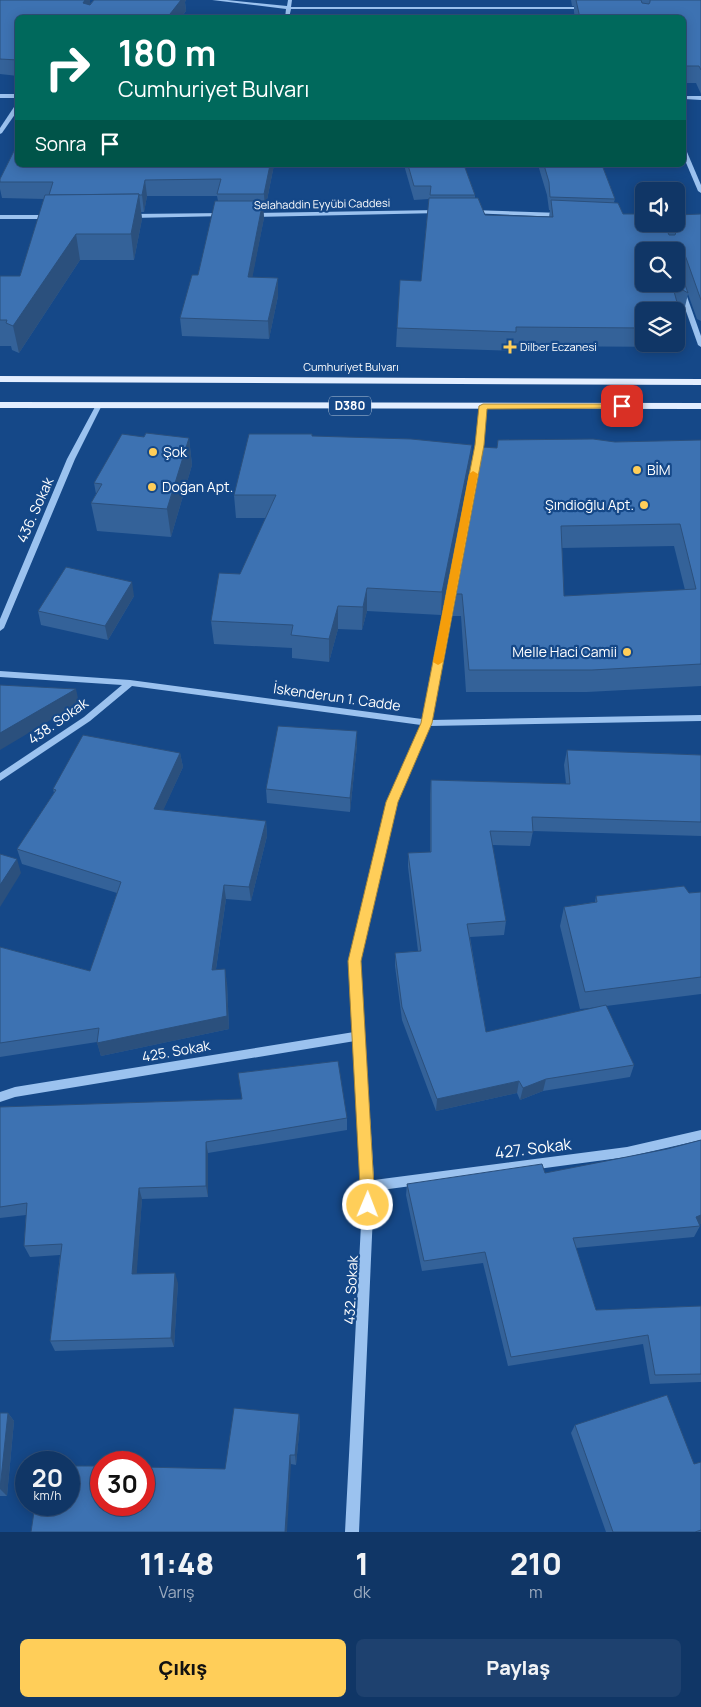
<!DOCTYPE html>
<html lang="tr">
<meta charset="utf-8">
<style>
:root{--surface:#103666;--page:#1e416f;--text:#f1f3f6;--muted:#9cabbf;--line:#30507a;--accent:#ffce59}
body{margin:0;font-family:Manrope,sans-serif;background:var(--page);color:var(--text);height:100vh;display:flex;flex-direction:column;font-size:19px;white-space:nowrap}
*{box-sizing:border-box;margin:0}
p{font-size:16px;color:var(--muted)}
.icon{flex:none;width:28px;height:28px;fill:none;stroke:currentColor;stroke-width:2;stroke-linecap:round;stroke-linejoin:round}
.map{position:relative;height:1532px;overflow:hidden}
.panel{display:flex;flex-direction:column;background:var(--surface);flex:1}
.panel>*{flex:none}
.top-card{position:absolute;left:15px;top:15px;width:671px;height:152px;border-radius:8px;box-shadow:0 2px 12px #0003,0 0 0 1px var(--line);background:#00695c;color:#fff;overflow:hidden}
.buttons{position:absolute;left:635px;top:182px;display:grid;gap:10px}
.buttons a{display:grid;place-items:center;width:50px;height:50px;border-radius:8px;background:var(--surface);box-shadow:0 2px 12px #0003,0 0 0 1px var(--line);font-size:25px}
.speed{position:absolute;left:15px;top:1451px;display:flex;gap:10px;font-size:25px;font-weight:700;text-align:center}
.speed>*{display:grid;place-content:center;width:65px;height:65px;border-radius:50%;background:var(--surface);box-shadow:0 2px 12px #0003,0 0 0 1px var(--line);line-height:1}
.speed small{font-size:12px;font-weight:400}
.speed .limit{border:8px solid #d22;background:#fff;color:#111}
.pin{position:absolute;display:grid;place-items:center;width:42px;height:42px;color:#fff;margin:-21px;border-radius:10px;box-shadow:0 2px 8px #0006}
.me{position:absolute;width:55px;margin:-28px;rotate:1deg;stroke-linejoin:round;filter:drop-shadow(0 0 4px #0008)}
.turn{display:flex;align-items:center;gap:18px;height:105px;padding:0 20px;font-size:22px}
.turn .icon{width:65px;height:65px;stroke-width:2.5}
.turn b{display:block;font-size:35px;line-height:42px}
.then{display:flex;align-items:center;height:48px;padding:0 20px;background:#0003;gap:10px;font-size:19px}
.eta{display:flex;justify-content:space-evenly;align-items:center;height:85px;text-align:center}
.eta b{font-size:30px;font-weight:800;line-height:35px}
.action{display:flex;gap:10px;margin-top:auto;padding:10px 20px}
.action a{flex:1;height:58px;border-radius:8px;background:var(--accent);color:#111;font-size:20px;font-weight:800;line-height:58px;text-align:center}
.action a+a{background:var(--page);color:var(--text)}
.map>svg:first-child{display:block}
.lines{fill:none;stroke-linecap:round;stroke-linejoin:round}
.minor{fill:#9bc2ef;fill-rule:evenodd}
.major{fill:#e3eeff;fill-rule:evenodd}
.wall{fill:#346299;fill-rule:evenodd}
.shaded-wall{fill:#2b507d}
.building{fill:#3d72b2;stroke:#2b507d;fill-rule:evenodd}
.route{fill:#ffce59;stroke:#a6863a}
.slow{fill:#f59e0b}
.poi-dot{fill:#ffce59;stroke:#154888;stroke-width:2}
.labels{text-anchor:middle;stroke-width:4.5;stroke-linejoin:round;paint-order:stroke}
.far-street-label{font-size:11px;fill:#fff;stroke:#154888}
.far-poi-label{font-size:11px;fill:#fff;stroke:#154888;text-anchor:start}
.shield{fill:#154888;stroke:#b9c8db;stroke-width:1}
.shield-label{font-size:12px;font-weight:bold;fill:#fff}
.poi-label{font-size:14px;fill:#fff;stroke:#154888;text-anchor:start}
.street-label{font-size:14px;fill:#fff;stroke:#154888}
.near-street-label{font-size:16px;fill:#fff;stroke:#154888}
</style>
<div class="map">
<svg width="701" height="1532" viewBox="0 0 701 1532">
<rect width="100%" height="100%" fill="#154888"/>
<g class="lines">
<!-- minor -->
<g class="minor">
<path d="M 212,0 L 227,0 L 287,6 L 288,0 L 292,0 L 291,7 L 586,7 L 588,8 L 586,9 L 291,9 L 289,18 L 285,18 L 286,9 Z"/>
<rect x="0" y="94" width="18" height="4"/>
<path d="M 701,96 L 701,100 L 684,99 L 684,96 Z"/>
<path d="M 16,104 L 18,104 L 18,110 L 2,133 L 0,134 L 0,128 Z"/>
<path d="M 684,150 L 687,152 L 701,185 L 701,193 L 698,191 L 684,158 Z"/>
<path d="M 439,210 L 441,211 L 441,213 L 252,217 L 249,215 L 252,213 Z"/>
<path d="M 472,210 L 561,213 L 564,215 L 561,217 L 470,213 L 470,211 Z"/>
<path d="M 224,213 L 226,214 L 226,216 L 132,218 L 129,216 L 132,214 Z"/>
<path d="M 0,215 L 49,215 L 52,217 L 49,219 L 0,219 Z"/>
<path d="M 676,272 L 679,274 L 701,336 L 701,347 L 698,345 L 676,283 Z"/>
<path d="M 99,403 L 102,405 L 75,459 L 4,628 L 0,631 L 0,619 L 67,459 L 96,405 Z"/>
<path d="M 483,404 L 486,406 L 482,445 L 431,720 L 701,715 L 701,721 L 429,726 L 396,802 L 360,961 L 374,1180 L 627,1147 L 701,1130 L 701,1140 L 627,1157 L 374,1191 L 359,1532 L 345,1532 L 363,1186 L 355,1041 L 15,1097 L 0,1102 L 0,1092 L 15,1087 L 354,1032 L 350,961 L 388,802 L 421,725 L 132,686 L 90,721 L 0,781 L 0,773 L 84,717 L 122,685 L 0,677 L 0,671 L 130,680 L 422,719 L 476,445 L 480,406 Z"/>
</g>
<!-- major -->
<g class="major">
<path d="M 0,376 L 701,379 L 701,385 L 0,382 Z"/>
<path d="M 0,402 L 701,403 L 701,409 L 0,408 Z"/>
</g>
</g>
<!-- wall -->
<g class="wall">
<path d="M 0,0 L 90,4 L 94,0 L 186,0 L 185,2 L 186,11 L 183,15 L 18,18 L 18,76 L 0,74 Z"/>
<path d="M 571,0 L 701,0 L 701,94 L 696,83 L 684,83 L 684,18 L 575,18 L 574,12 L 574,6 L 572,6 Z"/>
<path d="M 18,165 L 274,165 L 265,210 L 263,210 L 264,218 L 252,277 L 278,278 L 278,296 L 269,339 L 182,336 L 180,318 L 198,275 L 218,201 L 217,196 L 147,196 L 144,212 L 141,212 L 142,219 L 134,260 L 80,260 L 19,353 L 12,350 L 11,346 L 0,346 L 0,276 L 20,276 L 44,199 L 2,198 L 0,189 L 0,179 Z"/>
<path d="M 404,165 L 464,165 L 475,195 L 475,198 L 485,215 L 549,217 L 550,210 L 549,210 L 547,195 L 538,165 L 602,165 L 615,199 L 614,202 L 623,214 L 667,231 L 668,224 L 676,224 L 701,214 L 701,321 L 697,319 L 688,294 L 684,311 L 678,308 L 684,328 L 680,347 L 514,346 L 514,351 L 396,347 L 397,328 L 421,281 L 429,199 L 414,200 ZM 644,311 L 676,311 L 676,344 L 644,344 Z"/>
<path d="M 312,436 L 472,445 L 470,468 L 441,615 L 367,611 L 362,630 L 338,629 L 329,662 L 292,658 L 292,648 L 214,644 L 211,621 L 240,574 L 266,518 L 236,518 L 234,495 Z"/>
<path d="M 144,437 L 189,438 L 192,465 L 171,537 L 97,531 L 91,503 L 96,494 L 94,483 Z"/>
<path d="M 498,440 L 615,442 L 701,440 L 701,686 L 587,692 L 466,692 L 461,616 L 452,616 L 454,594 L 497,448 ZM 674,546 L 685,590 L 564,596 L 562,548 Z"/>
<path d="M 134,596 L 108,640 L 41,625 L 38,611 Z"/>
<path d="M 357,731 L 357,745 L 350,812 L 267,803 L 266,789 Z"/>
<path d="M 567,750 L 701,755 L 701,836 L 533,831 L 530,846 L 492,845 L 506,921 L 504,935 L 470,937 L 486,1032 L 599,1007 L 580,1009 L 560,926 L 564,907 L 595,902 L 596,896 L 689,893 L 701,892 L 701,994 L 606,1006 L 634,1065 L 630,1077 L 543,1091 L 520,1100 L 517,1093 L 436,1111 L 402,1020 L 395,966 L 395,953 L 418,951 L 408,867 L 408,853 L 430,852 L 430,794 L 431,780 L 566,784 L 564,765 Z"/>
<path d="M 180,753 L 183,767 L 163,810 L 266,821 L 267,836 L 251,901 L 226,899 L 216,969 L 227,983 L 229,1029 L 101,1056 L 97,1042 L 0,1057 L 0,947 L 90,971 L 117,893 L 22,864 L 17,849 L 54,793 L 53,789 Z"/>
<path d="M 242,1099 L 347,1118 L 347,1130 L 208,1153 L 208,1197 L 142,1199 L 136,1274 L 178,1283 L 174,1347 L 55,1351 L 50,1341 L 60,1255 L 30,1257 L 24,1246 L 26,1215 L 0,1218 L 0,1107 Z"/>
<path d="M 545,1173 L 699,1225 L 700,1226 L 694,1237 L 576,1248 L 596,1310 L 701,1306 L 701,1382 L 650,1384 L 643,1344 L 508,1366 L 483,1263 L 422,1271 L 406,1195 L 407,1184 Z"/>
<path d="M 0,1413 L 8,1413 L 14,1421 L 7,1496 L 0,1496 Z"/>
<path d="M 299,1414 L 300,1424 L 296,1465 L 291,1464 L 225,1469 Z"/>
<path d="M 575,1425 L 694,1464 L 701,1532 L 606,1532 L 571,1433 Z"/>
</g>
<!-- shaded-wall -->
<g class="shaded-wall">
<path d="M 85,0 L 90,0 L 91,10 L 83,3 Z"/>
<path d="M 180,0 L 186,0 L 185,2 L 186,11 L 180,18 L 170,14 Z"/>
<path d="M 270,165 L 274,165 L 265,210 L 264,194 Z"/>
<path d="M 145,180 L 147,196 L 144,212 L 142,195 Z"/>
<path d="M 139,194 L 142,219 L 134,260 L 131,234 Z"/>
<path d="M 263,201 L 264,218 L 249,295 L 248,277 Z"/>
<path d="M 76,234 L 80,260 L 19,353 L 13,326 Z"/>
<path d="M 278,278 L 278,296 L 269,339 L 268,321 Z"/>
<path d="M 189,438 L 192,465 L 171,537 L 167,509 Z"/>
<path d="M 472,445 L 470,468 L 441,615 L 442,592 Z"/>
<path d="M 132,582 L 134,596 L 108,640 L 105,626 Z"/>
<path d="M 367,588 L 367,611 L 362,630 L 363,607 Z"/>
<path d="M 338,606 L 338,629 L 329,662 L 329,639 Z"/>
<path d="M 76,689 L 79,703 L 0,750 L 0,733 Z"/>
<path d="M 357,731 L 357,745 L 350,812 L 350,798 Z"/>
<path d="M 180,753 L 183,767 L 157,824 L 154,809 Z"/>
<path d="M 266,821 L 267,836 L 251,901 L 249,887 Z"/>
<path d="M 17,859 L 21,873 L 0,907 L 0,885 Z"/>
<path d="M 224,885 L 226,899 L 214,983 L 212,970 Z"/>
<path d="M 225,969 L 227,983 L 229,1029 L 101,1056 L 97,1043 Z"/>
<path d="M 546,1079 L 543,1091 L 520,1100 L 523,1088 Z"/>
<path d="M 519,1081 L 517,1093 L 436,1111 L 437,1099 Z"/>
<path d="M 206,1142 L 208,1153 L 208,1197 L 206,1186 Z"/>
<path d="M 139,1188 L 142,1199 L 136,1284 L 132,1274 Z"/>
<path d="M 701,1215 L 701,1224 L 691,1227 L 696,1217 Z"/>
<path d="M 175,1273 L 178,1283 L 174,1347 L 171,1338 Z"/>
<path d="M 8,1413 L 14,1421 L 7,1496 L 0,1489 Z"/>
<path d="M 299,1414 L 300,1424 L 296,1465 L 295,1455 Z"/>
<path d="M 290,1455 L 291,1464 L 287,1532 L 285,1532 Z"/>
</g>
<!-- building -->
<g class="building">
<path d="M 0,0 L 85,0 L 83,3 L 90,5 L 94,0 L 181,0 L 170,14 L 220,18 L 18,18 L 18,60 L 0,59 Z"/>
<path d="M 576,0 L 641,0 L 642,3 L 649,4 L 650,2 L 650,0 L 701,0 L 701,70 L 699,66 L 684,66 L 684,18 L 580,18 Z"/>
<path d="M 298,15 L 335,18 L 297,18 Z"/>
<path d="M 14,151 L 18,151 L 18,165 L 270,165 L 264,194 L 217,194 L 221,179 L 145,180 L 142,195 L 139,195 L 139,194 L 49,195 L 53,182 L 0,182 L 0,179 Z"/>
<path d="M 408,165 L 464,165 L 475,195 L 430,195 L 431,186 L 414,186 Z"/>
<path d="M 544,165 L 602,165 L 615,199 L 550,197 L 549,182 Z"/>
<path d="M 139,194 L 131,234 L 76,234 L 13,326 L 6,323 L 7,320 L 0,320 L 0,276 L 20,276 L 45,195 Z"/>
<path d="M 429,198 L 478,198 L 485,215 L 553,217 L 551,200 L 618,203 L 623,214 L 644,214 L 644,224 L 664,224 L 669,235 L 675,235 L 676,232 L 673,224 L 676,224 L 676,215 L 701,214 L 701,300 L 685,255 L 679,252 L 678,265 L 688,293 L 673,284 L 676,284 L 676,251 L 644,251 L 644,284 L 672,284 L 684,328 L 676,328 L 676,311 L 644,311 L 644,328 L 516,327 L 516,332 L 397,328 L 400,280 L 421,281 Z"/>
<path d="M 215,201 L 263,201 L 248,277 L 278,278 L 268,321 L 180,318 L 192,275 L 198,275 Z"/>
<path d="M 146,433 L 189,438 L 167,509 L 91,503 L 102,484 L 94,483 L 122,434 L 144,437 Z"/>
<path d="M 249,434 L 312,434 L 312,436 L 411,439 L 472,445 L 442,592 L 367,588 L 363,607 L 338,606 L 329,639 L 291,635 L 293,625 L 211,621 L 219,573 L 240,574 L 276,495 L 234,495 Z"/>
<path d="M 593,439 L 615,442 L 701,440 L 701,664 L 592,670 L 469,670 L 462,594 L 454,594 L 482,447 L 497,448 L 498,440 ZM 680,524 L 696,589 L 564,596 L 561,526 Z"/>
<path d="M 66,567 L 132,582 L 105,626 L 38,611 Z"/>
<path d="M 0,685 L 76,689 L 0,733 Z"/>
<path d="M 278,726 L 357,731 L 350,798 L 266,789 Z"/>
<path d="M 83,735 L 180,753 L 154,809 L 266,821 L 249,887 L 224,885 L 212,970 L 225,969 L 227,1016 L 97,1043 L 99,1028 L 0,1043 L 0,947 L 90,971 L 121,882 L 17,849 L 56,790 L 53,789 Z"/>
<path d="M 567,750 L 701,755 L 701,822 L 532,817 L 533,832 L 490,831 L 506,921 L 467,924 L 486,1032 L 606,1005 L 634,1065 L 546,1079 L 523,1088 L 519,1081 L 437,1099 L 402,1007 L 395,953 L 421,951 L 408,853 L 431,852 L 431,780 L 570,784 Z"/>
<path d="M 0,854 L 17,859 L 0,885 Z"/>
<path d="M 684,886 L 689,893 L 701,892 L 701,977 L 585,992 L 564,907 L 597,902 L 596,896 Z"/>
<path d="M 338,1061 L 347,1118 L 206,1142 L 206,1186 L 139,1188 L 132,1274 L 175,1273 L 171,1338 L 50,1341 L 62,1244 L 24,1246 L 27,1203 L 0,1207 L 0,1107 L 242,1099 L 238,1073 Z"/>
<path d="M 701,1140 L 701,1215 L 696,1217 L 700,1226 L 573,1238 L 596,1310 L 701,1306 L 701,1374 L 655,1375 L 648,1335 L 511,1357 L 485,1252 L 424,1261 L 407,1184 L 542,1164 L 545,1173 L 667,1149 Z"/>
<path d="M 667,1395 L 694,1464 L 701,1462 L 701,1530 L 695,1532 L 613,1532 L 575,1425 Z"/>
<path d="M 234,1408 L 299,1414 L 295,1455 L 290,1455 L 285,1532 L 31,1532 L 35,1505 L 69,1505 L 69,1466 L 101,1466 L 101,1505 L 144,1505 L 144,1467 L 225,1469 Z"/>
<path d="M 0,1413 L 8,1413 L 0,1489 Z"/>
</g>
<!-- route -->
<path class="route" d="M 622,404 L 626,406 L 625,408 L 487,409 L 484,445 L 432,723 L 398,802 L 361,961 L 375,1205 L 373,1210 L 368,1212 L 363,1210 L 361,1205 L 348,961 L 386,802 L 421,723 L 475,445 L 479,406 L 483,404 Z"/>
<!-- slow -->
<path class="slow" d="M 473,471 L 478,474 L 443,662 L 438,665 L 433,662 L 469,474 Z"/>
<!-- markers -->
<g class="poi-dot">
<path d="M507.5 339.5h5v5h5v5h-5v5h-5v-5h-5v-5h5z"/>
<circle cx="153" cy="452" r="5"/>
<circle cx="637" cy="470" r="5"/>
<circle cx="152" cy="487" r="5"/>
<circle cx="644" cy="505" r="5"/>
<circle cx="627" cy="652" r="5"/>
</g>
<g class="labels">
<!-- far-street labels -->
<g class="far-street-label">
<text transform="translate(322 204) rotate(-1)" y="4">Selahaddin Eyyübi Caddesi</text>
<text x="351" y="371">Cumhuriyet Bulvarı</text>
</g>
<!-- far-poi labels -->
<g class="far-poi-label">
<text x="520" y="351">Dilber Eczanesi</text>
</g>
<!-- shield labels -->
<rect class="shield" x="329" y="396.5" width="42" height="19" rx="4"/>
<g class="shield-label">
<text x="350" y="410">D380</text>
</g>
<!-- poi labels -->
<g class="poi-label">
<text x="163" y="457">Şok</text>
<text x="647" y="475">BİM</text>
<text x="162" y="492">Doğan Apt.</text>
<text x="634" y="510" text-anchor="end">Şındioğlu Apt.</text>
<text x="617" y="657" text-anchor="end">Melle Haci Camii</text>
</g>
<!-- street labels -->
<g class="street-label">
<text transform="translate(35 510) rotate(-66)" y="5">436. Sokak</text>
<text transform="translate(337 697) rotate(8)" y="5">İskenderun 1. Cadde</text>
<text transform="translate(58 721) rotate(-35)" y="5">438. Sokak</text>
<text transform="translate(176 1051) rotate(-10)" y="5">425. Sokak</text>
<text transform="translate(351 1290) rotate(-87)" y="5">432. Sokak</text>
</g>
<!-- near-street labels -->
<g class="near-street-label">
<text transform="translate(533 1148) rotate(-7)" y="6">427. Sokak</text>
</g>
</g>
</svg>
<div class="buttons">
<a><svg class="icon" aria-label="sound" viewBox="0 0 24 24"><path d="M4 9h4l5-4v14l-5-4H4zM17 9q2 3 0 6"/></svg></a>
<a><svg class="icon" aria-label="search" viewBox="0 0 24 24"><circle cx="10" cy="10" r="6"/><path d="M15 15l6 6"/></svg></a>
<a><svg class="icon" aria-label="layers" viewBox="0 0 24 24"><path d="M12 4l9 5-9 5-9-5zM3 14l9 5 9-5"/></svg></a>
</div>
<div class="speed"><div>20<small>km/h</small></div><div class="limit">30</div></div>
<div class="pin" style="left:622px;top:406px;background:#d93025"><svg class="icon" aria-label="arrive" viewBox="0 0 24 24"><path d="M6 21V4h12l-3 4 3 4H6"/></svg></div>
<svg class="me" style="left:368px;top:1205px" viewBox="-20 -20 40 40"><circle r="17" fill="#ffce59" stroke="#fff" stroke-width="3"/><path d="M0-11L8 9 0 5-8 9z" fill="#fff"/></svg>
<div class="top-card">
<div class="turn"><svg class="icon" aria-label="right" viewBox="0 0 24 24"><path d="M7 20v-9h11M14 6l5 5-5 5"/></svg><div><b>180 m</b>Cumhuriyet Bulvarı</div></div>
<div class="then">Sonra<svg class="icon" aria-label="arrive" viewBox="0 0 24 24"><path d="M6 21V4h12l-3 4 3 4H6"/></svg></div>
</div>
</div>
<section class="panel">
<div class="eta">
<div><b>11:48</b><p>Varış</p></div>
<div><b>1</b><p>dk</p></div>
<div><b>210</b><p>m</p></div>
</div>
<div class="action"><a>Çıkış</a><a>Paylaş</a></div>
</section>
